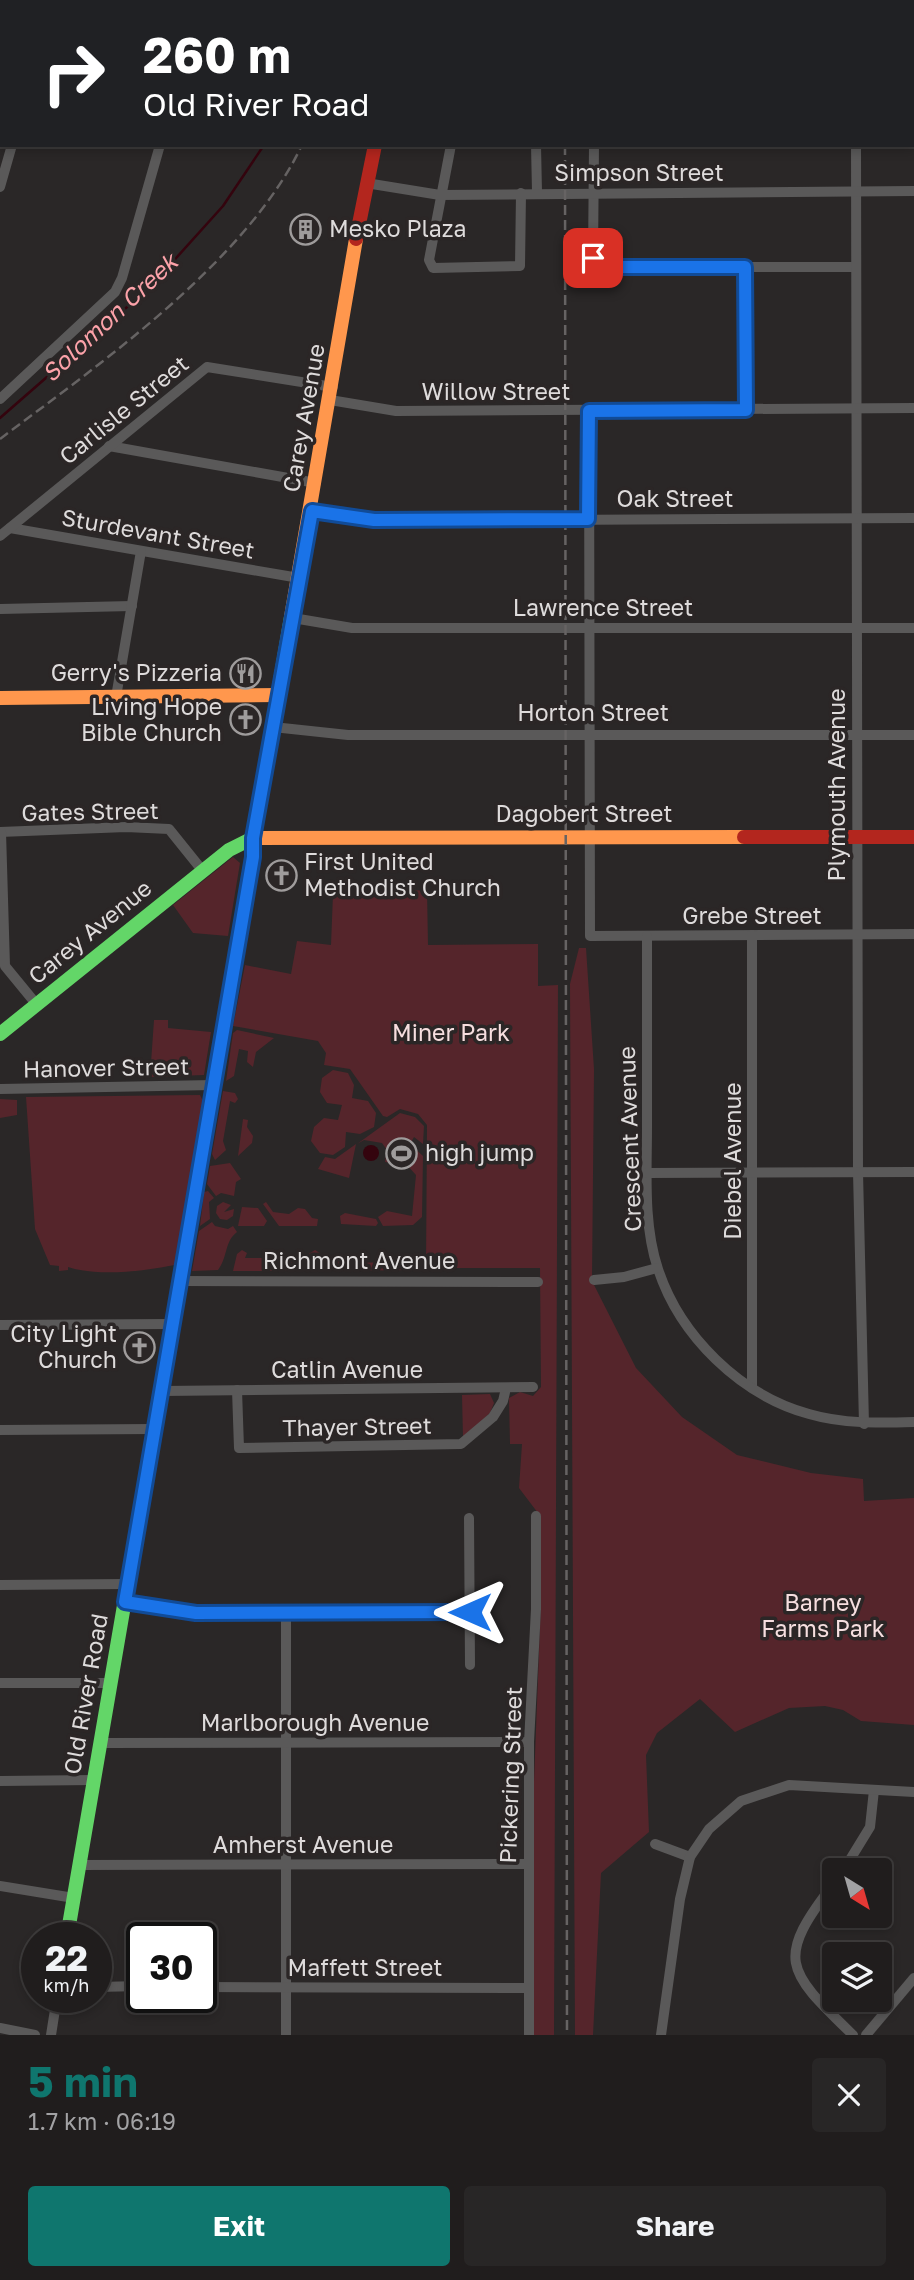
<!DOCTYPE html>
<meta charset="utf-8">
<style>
:root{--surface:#201d1d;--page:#282626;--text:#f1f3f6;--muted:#a2a2a4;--line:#3d3b3b;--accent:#0f766e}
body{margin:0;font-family:"Golos Text",sans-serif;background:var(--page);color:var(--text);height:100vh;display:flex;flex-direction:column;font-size:26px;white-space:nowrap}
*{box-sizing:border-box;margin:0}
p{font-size:23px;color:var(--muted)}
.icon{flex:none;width:38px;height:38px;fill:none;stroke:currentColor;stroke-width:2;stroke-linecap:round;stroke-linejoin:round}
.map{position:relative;height:2035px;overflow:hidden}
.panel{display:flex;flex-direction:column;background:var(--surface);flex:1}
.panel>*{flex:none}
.guide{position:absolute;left:0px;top:0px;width:915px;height:147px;box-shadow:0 4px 10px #0003,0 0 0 2px var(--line);background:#202124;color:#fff;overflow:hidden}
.needle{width:46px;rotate:143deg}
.fabs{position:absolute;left:822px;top:1858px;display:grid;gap:14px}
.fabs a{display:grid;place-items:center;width:70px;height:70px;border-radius:7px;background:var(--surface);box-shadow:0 4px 10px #0003,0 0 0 2px var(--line);font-size:35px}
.speed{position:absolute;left:21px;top:1922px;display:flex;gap:14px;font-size:35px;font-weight:700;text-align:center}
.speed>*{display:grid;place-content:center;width:91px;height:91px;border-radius:50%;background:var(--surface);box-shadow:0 4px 10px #0003,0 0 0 2px var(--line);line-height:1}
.speed small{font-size:18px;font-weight:400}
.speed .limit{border:4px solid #111;border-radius:10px;background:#fff;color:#111}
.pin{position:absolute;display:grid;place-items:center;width:60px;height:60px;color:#fff;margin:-30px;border-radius:14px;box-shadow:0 4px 10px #0006}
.me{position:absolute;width:77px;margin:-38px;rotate:270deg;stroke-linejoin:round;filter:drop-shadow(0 0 5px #0008)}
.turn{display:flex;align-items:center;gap:24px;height:147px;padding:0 28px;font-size:32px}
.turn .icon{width:91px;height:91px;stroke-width:2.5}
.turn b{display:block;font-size:49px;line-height:60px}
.round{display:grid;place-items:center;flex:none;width:74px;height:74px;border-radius:7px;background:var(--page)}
.overview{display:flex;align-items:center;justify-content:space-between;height:119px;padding:0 28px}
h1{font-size:42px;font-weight:700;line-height:52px;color:var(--accent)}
.primary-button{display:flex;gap:14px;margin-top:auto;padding:14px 28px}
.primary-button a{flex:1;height:80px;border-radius:7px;background:var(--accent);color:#fff;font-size:28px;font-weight:700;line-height:80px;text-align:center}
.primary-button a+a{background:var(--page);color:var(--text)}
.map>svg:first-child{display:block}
.green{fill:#55252b}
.water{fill:#34040e}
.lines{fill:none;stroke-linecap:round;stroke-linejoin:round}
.stream{stroke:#34040e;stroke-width:2.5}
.street{stroke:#5a5959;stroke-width:10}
.fast{stroke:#63d668;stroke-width:14}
.slow{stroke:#ff974d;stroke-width:14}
.jam{stroke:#b3261e;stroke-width:14}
.rail{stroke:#666363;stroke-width:2.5;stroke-dasharray:10 5;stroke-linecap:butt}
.route-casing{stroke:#114b97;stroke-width:18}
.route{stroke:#1a73e8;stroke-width:12}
.labels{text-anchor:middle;stroke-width:7;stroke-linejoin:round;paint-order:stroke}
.street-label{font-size:23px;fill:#dedbdb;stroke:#2b2626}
.poi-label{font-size:23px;fill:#dedbdb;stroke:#2b2626;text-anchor:start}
.park-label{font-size:23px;fill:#f6dedf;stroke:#2b2626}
.water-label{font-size:24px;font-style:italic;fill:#fca2a9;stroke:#2b2626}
</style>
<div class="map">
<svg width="914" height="2035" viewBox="0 0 914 2035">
<rect width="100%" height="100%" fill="#2a2727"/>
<!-- green -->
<g class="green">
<path d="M 605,0 L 860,0 L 859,2 Z"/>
<path d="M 233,857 L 240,863 L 228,936 L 193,933 L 173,905 Z"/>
<path d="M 427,890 L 428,945 L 538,944 L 538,986 L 558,985 L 554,2035 L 534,2035 L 533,1807 L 541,1601 L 541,1517 L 519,1488 L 522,1444 L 510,1444 L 509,1398 L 520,1392 L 533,1396 L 541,1387 L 540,1268 L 426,1268 L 427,1125 L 418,1114 L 400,1109 L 387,1117 L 383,1116 L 350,1069 L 324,1065 L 326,1053 L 318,1041 L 233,1026 L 245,965 L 291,974 L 297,941 L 331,945 L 333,894 Z"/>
<path d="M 579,948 L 586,948 L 594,1069 L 592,1281 L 636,1368 L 682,1417 L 737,1455 L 811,1473 L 863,1479 L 864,1501 L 914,1498 L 914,1725 L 861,1721 L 843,1710 L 825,1706 L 789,1708 L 735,1732 L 700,1699 L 657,1733 L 646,1755 L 649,1832 L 601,1873 L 593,2035 L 575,2035 L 570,984 Z"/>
<path d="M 154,1020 L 168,1020 L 168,1028 L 211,1032 L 204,1075 L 150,1077 Z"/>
<path d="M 237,1030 L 274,1038 L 256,1052 L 253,1067 L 247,1062 L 248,1051 L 239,1049 L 234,1076 L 226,1081 L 233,1033 Z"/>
<path d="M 333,1070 L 348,1073 L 354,1085 L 352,1098 L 368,1101 L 376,1113 L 374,1127 L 360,1134 L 346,1132 L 345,1147 L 333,1155 L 320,1153 L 311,1141 L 314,1127 L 324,1118 L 338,1120 L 342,1105 L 327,1103 L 320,1092 L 322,1078 Z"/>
<path d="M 223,1091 L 235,1093 L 238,1099 L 235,1103 L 230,1101 L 223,1141 L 226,1150 L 215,1160 L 212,1154 Z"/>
<path d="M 200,1095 L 203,1101 L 175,1265 C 143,1271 99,1277 68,1267 L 68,1270 L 59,1271 L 59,1266 L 50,1265 L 35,1229 L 26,1097 Z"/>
<path d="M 0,1099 L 17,1100 L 17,1115 L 0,1118 Z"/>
<path d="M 400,1113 L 415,1117 L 424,1126 L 423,1144 L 414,1137 L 410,1144 L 423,1156 L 422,1217 L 413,1225 L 383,1226 L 378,1217 L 387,1211 L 412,1216 L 416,1175 L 407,1165 L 385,1162 L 387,1150 L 382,1143 L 364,1140 L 357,1144 Z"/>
<path d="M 243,1119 L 248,1120 L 247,1127 L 253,1136 L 252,1143 L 238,1156 Z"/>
<path d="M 356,1144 L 349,1178 L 318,1169 L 325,1157 L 335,1159 Z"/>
<path d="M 230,1163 L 241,1179 L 236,1182 L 234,1196 L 221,1193 L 216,1196 L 207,1184 L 210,1166 Z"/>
<path d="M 208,1191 L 214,1198 L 209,1202 L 210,1219 L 200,1226 L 204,1192 Z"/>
<path d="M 223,1202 L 231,1205 L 224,1212 L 234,1209 L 233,1216 L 227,1220 L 220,1219 L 216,1213 L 217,1206 Z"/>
<path d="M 266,1202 L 273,1212 L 289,1214 L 298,1208 L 305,1209 L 312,1218 L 318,1219 L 317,1226 L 279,1226 L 263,1204 Z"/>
<path d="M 242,1207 L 258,1208 L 267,1221 L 264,1226 L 238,1226 Z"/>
<path d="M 345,1213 L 376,1219 L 378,1223 L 376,1226 L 341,1224 L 340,1216 Z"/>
<path d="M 212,1222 L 215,1226 L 228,1229 L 233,1226 L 237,1232 C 224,1242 228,1257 218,1270 L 192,1271 L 199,1231 Z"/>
<path d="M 242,1250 L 247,1253 L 245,1258 L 302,1258 L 315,1250 L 323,1255 L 325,1264 L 321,1271 L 233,1271 L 237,1254 Z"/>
<path d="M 337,1255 L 346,1263 L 401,1262 L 408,1262 L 406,1257 L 409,1255 L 412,1258 L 412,1270 L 334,1271 Z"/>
<path d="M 490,1394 L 494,1403 L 490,1413 L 463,1438 L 462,1395 Z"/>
</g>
<!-- water -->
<circle class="water" cx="371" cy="1153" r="8"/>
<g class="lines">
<!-- stream -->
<g class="stream">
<path d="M 307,2 L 307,0"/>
<path d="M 0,418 L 150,287 L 223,206 L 264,145"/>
</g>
<!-- street -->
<g class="street">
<path d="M 59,2 L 59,0"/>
<path d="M 160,2 L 160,0"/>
<path d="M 262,2 L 262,0"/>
<path d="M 870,2 L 871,0"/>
<path d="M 914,91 L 914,90"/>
<path d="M 0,93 L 2,93"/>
<path d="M 451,145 L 429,260 L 433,268 L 520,266 L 521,193"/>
<path d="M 536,145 L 537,192"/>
<path d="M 594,145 L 593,258 L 596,265 L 606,267 L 856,267"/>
<path d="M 856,145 L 858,1172 L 864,1424"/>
<path d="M 366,183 L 440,195 L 914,191"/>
<path d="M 0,187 L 12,145"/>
<path d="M 745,267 L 746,410"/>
<path d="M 0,399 L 115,292 L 122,278 L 160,145"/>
<path d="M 330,400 L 396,411 L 914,408"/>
<path d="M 589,411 L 590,936 L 914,934"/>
<path d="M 109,446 L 316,483"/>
<path d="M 312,511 L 374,521 L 914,518"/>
<path d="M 10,528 L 299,578"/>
<path d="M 0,536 L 207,367 L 333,387"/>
<path d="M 0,609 L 132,606"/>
<path d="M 293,618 L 352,628 L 914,628"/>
<path d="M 116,697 L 141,551"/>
<path d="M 273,727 L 348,735 L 914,735"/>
<path d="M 0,832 L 126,827 L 169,829 L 202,870"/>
<path d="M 1,832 L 5,966 L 37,1005"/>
<path d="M 752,935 L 752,1388"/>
<path d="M 647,936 C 647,999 647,1063 647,1127 C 647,1173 643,1224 658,1269 C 680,1336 740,1395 809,1414 C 843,1424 879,1423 914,1422"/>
<path d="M 0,1089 L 213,1085"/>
<path d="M 647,1173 L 914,1172"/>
<path d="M 594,1280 L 624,1277 L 657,1268"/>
<path d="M 179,1281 L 538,1282"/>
<path d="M 0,1325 L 172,1324"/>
<path d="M 237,1390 L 239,1448 L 461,1444 L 493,1417 L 503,1401 L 506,1388"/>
<path d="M 162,1391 L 533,1387"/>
<path d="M 0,1430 L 154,1429"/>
<path d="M 469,1518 L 470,1665"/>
<path d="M 0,1585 L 128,1584"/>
<path d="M 125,1602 L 196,1613 L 470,1612"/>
<path d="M 286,1613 L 286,2035"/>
<path d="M 0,1683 L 110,1683"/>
<path d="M 101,1743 L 529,1742"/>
<path d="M 0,1781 L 94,1780"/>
<path d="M 655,1844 L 690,1857"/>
<path d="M 79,1865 L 527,1864"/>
<path d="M 843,1871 L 870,1827 L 874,1790"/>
<path d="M 835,1882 C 774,1960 786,1970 853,2035"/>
<path d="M 0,1886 L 74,1898"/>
<path d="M 96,1987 L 142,1986"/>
<path d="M 201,1987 L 529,1988"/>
<path d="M 0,2028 L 35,2035"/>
<path d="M 51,2035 L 57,1997"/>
<path d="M 529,2035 L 529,1742 L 536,1609 L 536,1516"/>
<path d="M 661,2035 L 680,1899 L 690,1857 L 709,1829 L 741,1801 L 789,1785 L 914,1792"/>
<path d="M 866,2035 L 914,1978"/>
</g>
<!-- fast -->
<g class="fast">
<path d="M 0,1034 L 229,850 L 253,838 L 291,617"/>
<path d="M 207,1123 L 252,861"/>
<path d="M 67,1937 L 149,1460"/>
</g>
<!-- slow -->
<g class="slow">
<path d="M 414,0 L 414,2"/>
<path d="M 291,617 L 356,239"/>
<path d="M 0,698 L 279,695"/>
<path d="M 252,861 L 253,838 L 744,837"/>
<path d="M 149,1460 L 207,1123"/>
</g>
<!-- jam -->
<g class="jam">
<path d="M 356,239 L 375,145"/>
<path d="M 744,837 L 914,837"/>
</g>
<!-- rail -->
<g class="rail">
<path d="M 353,2 L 354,0"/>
<path d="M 577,2 L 577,0"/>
<path d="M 565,145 L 567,2035"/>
<path d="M 0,439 C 101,363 247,261 302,145"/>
</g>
</g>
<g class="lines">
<defs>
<path id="route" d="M 470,1612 L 196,1613 L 125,1602 L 253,857 L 253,838 L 312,511 L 374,520 L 588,519 L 589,411 L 746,410 L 745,267 L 606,267 L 596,264 L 593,258"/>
</defs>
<!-- route casing -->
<use href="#route" class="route-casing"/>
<!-- route -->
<use href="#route" class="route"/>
</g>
<!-- icons -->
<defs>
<symbol id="building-ring" viewBox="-11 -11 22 22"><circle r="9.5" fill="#2b2626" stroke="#9f9c9c" stroke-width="1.5"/><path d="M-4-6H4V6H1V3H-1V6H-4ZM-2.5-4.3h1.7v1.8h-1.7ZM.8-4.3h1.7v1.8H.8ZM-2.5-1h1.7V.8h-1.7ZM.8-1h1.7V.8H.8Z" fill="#9f9c9c"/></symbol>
<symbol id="restaurant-ring" viewBox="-11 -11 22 22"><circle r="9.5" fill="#2b2626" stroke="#9f9c9c" stroke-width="1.5"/><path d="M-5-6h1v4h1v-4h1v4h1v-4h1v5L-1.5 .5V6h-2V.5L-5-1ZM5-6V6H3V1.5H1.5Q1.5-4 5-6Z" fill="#9f9c9c"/></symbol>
<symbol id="church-ring" viewBox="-11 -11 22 22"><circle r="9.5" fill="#2b2626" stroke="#9f9c9c" stroke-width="1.5"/><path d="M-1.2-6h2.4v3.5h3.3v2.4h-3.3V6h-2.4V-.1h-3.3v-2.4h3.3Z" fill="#9f9c9c"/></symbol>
<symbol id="stadium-ring" viewBox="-11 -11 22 22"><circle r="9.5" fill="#2b2626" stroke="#9f9c9c" stroke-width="1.5"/><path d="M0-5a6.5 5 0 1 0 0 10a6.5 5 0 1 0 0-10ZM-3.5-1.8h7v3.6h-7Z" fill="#9f9c9c"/></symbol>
</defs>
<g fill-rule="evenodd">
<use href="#building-ring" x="288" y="212" width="35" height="35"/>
<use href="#restaurant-ring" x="228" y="656" width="35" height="35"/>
<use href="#church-ring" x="228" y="702" width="35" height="35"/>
<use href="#church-ring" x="264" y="858" width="35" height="35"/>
<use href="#stadium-ring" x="384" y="1136" width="35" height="35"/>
<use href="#church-ring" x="122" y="1330" width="35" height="35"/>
</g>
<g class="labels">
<!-- street labels -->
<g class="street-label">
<text x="639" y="181">Simpson Street</text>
<text x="496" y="400">Willow Street</text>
<text transform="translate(124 410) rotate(-39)" y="8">Carlisle Street</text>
<text transform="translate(304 418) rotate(-80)" y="8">Carey Avenue</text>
<text x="675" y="507">Oak Street</text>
<text transform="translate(158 534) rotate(10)" y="8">Sturdevant Street</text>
<text x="603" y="616">Lawrence Street</text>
<text x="593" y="721">Horton Street</text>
<text transform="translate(837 785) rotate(-90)" y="8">Plymouth Avenue</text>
<text transform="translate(90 812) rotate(-1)" y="8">Gates Street</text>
<text x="584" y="822">Dagobert Street</text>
<text x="752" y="924">Grebe Street</text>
<text transform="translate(90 932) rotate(-39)" y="8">Carey Avenue</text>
<text transform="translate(106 1068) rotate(-1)" y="8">Hanover Street</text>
<text transform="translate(630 1139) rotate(-92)" y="8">Crescent Avenue</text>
<text transform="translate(733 1161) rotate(-90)" y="8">Diebel Avenue</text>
<text x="359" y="1269">Richmont Avenue</text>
<text x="347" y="1378">Catlin Avenue</text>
<text transform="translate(357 1427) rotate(-1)" y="8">Thayer Street</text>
<text transform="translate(86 1694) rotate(-80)" y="8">Old River Road</text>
<text x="315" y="1731">Marlborough Avenue</text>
<text transform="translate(511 1775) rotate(-88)" y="8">Pickering Street</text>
<text x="303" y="1853">Amherst Avenue</text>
<text x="365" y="1976">Maffett Street</text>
</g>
<!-- poi labels -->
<g class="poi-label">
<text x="329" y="237">Mesko Plaza</text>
<text x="222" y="681" text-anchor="end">Gerry's Pizzeria</text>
<text x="222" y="715" text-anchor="end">Living Hope<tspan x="222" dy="26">Bible Church</tspan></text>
<text x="304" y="870">First United<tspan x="304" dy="26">Methodist Church</tspan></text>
<text x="425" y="1161">high jump</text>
<text x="117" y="1342" text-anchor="end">City Light<tspan x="117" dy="26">Church</tspan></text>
</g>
<!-- park labels -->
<g class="park-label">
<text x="451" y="1041">Miner Park</text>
<text x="823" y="1611">Barney<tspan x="823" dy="26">Farms Park</tspan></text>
</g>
<!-- water labels -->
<g class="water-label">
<text transform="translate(110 318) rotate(-43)" y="8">Solomon Creek</text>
</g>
</g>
</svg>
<div class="fabs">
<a><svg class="needle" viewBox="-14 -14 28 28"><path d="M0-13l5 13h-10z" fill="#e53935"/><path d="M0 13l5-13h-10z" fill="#a2a2a4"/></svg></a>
<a><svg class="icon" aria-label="layers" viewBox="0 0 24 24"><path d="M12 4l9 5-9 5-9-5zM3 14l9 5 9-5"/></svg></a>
</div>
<div class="speed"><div>22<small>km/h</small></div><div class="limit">30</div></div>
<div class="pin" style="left:593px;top:258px;background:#d93025"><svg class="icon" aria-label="arrive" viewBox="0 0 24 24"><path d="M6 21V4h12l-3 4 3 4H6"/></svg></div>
<svg class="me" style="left:470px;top:1612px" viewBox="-20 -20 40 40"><path d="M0-17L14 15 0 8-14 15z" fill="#1a73e8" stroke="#fff" stroke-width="4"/></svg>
<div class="guide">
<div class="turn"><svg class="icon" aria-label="right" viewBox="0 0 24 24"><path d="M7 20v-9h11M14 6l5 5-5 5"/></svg><div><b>260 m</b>Old River Road</div></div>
</div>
</div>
<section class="panel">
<div class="overview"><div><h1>5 min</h1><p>1.7 km · 06:19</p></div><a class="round"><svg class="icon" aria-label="close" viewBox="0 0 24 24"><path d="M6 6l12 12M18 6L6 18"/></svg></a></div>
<div class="primary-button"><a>Exit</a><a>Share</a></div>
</section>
